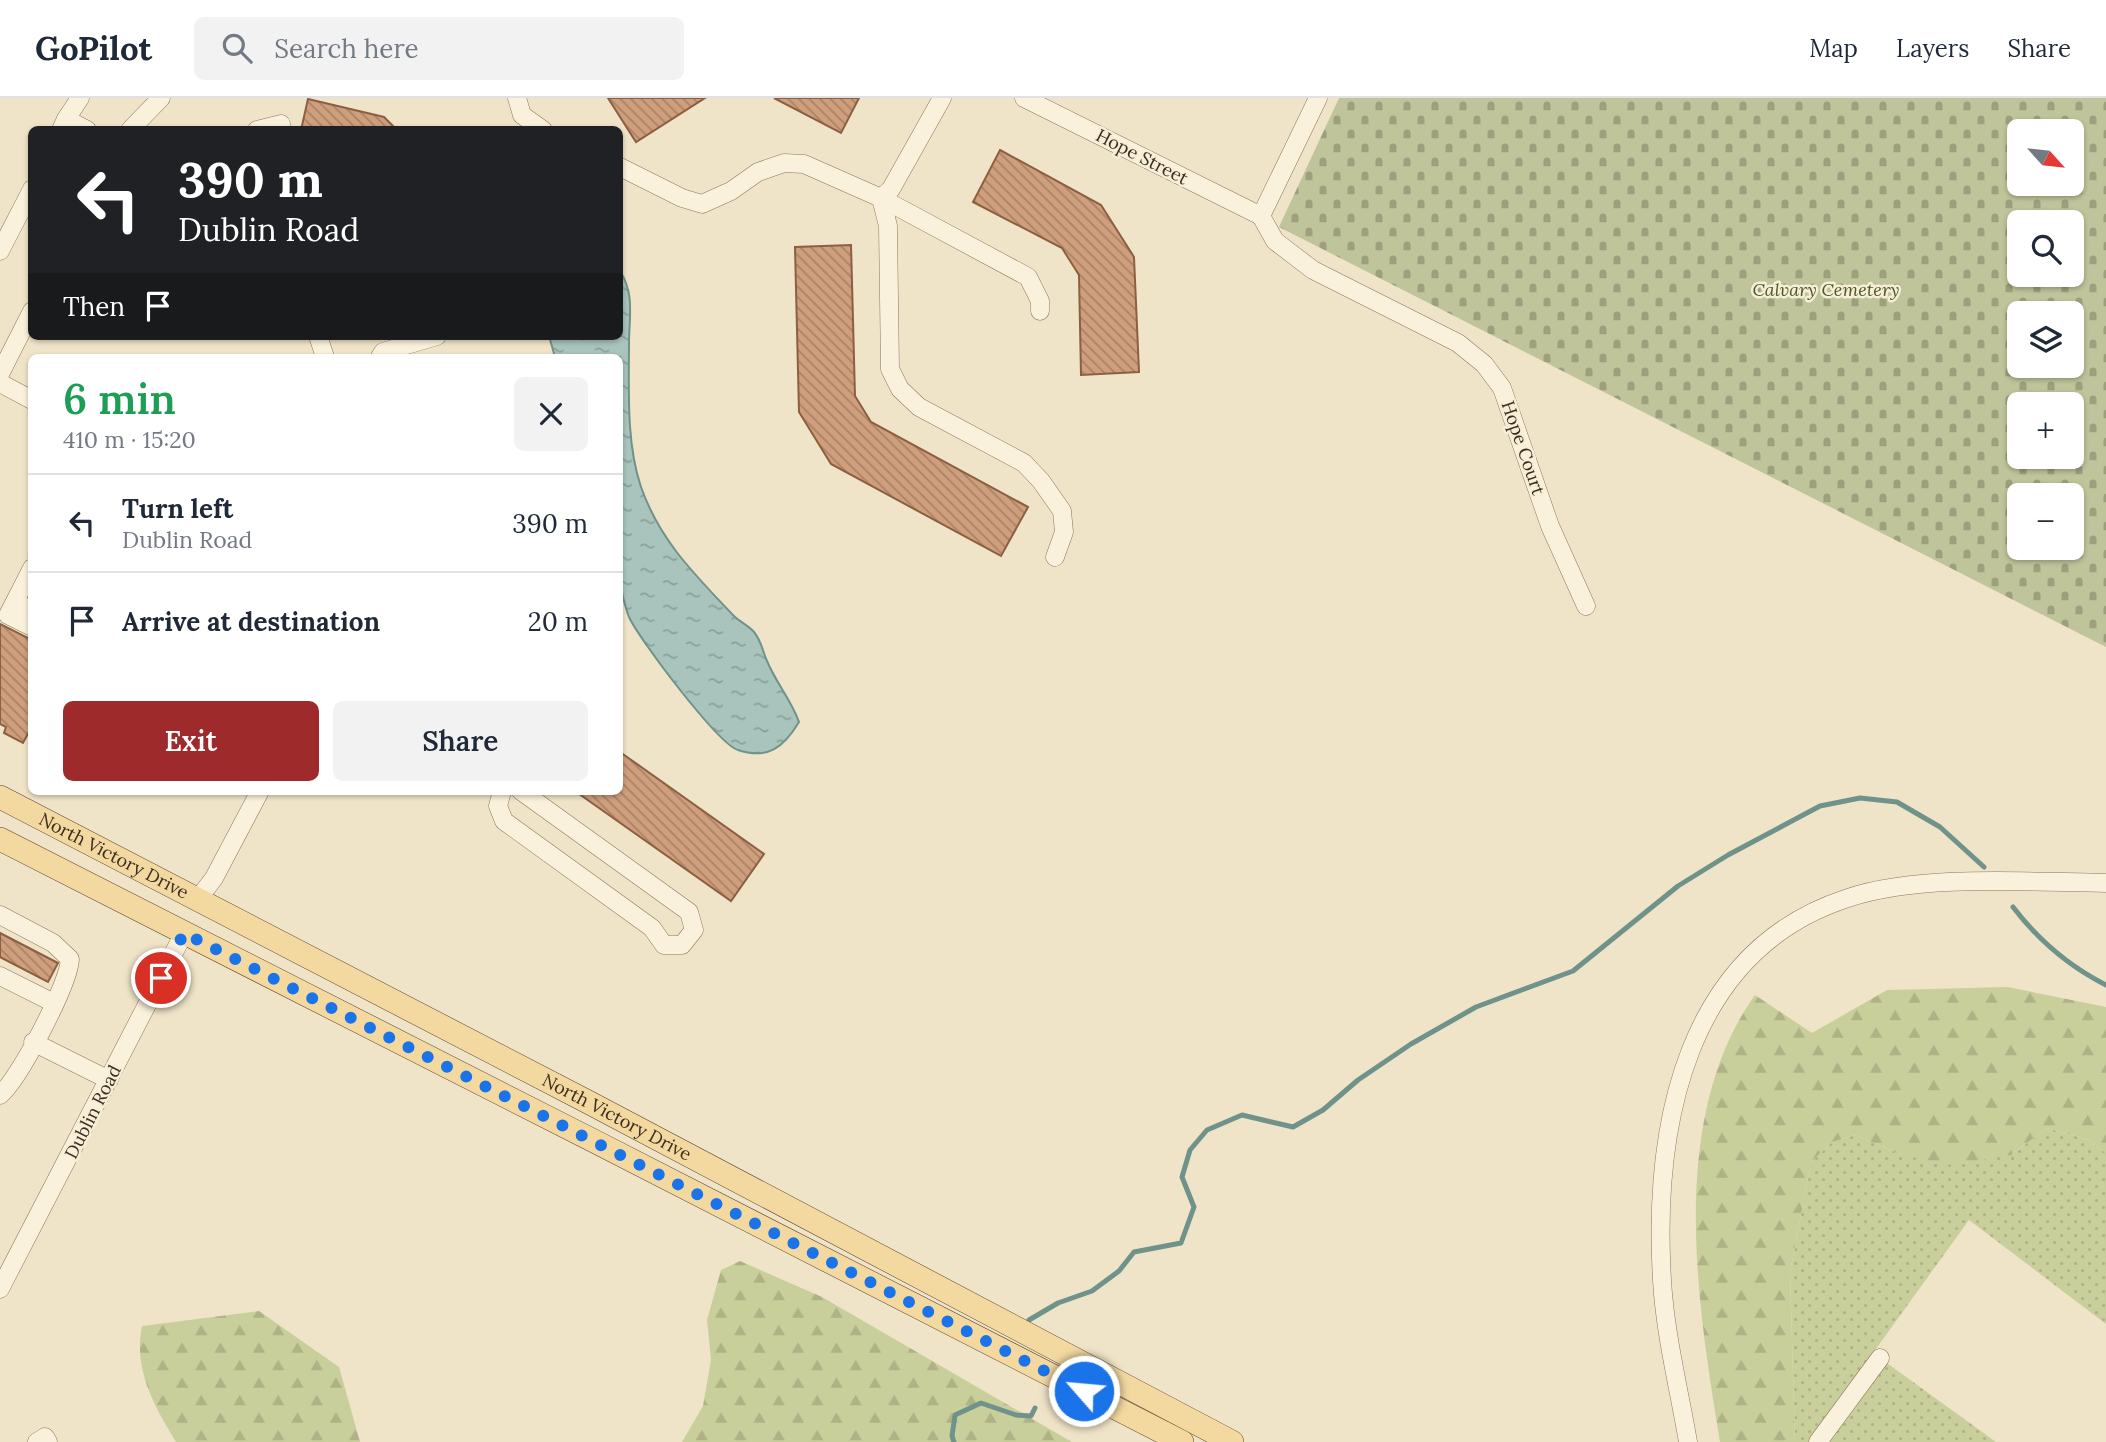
<!DOCTYPE html>
<meta charset="utf-8">
<style>
:root{--surface:#fff;--page:#f2f2f3;--text:#1f2937;--muted:#747a83;--line:#e0e1e3;--accent:#9e2a2b}
body{margin:0;font-family:Lora,serif;background:var(--page);color:var(--text);height:100vh;display:flex;flex-direction:column;font-size:26px;white-space:nowrap}
*{box-sizing:border-box;margin:0}
p{font-size:23px;color:var(--muted)}
.icon{flex:none;width:38px;height:38px;fill:none;stroke:currentColor;stroke-width:2;stroke-linecap:round;stroke-linejoin:round}
.map{position:relative;flex:1;overflow:hidden}
.drawer{position:absolute;left:28px;top:256px;width:595px;height:441px;display:flex;flex-direction:column;background:var(--surface);border-radius:10px;box-shadow:0 2px 5px #0004}
.drawer>*{flex:none}
.guide{position:absolute;left:28px;top:28px;width:595px;height:214px;border-radius:10px;box-shadow:0 2px 5px #0004;background:#202124;color:#fff;overflow:hidden}
.needle{width:46px;rotate:117deg}
.tools{position:absolute;left:2007px;top:21px;display:grid;gap:14px}
.tools a{display:grid;place-items:center;width:77px;height:77px;border-radius:10px;background:var(--surface);box-shadow:0 2px 5px #0004;font-size:35px}
.pin{position:absolute;display:grid;place-items:center;width:60px;height:60px;color:#fff;margin:-30px;border:4px solid #fff;border-radius:50%;box-shadow:0 2px 7px #0007}
.me{position:absolute;width:77px;margin:-38px;rotate:297deg;stroke-linejoin:round;filter:drop-shadow(0 0 5px #0008)}
.turn{display:flex;align-items:center;gap:24px;height:147px;padding:0 35px;font-size:32px}
.turn .icon{width:91px;height:91px;stroke-width:2.5}
.turn b{display:block;font-size:49px;line-height:60px}
.then{display:flex;align-items:center;height:66px;padding:0 35px;background:#0003;gap:14px;font-size:26px}
.round{display:grid;place-items:center;flex:none;width:74px;height:74px;border-radius:10px;background:var(--page)}
.headline{display:flex;align-items:center;justify-content:space-between;height:119px;padding:0 35px}
h1{font-size:42px;font-weight:600;line-height:52px;color:#1e9e55}
.cta{display:flex;gap:14px;margin-top:auto;padding:14px 35px}
.cta a{flex:1;height:80px;border-radius:10px;background:var(--accent);color:#fff;font-size:28px;font-weight:600;line-height:80px;text-align:center}
.cta a+a{background:var(--page);color:var(--text)}
ul{padding:0;list-style:none}
li{display:flex;align-items:center;gap:21px;height:98px;padding:0 35px;border-top:2px solid var(--line)}
li div{flex:1}
li b{display:block;font-size:26px}
li em{font-style:normal}
header{display:flex;align-items:center;gap:42px;box-sizing:border-box;height:98px;padding:0 35px;background:var(--surface);border-bottom:2px solid var(--line)}
header strong{font-size:33px}
nav{display:flex;gap:38px;margin-inline-start:auto;font-size:24px}
.search{width:490px;height:63px;background:var(--page);display:flex;align-items:center;gap:18px;box-sizing:border-box;padding:0 24px;border-radius:10px;color:var(--muted);font-size:26px}
.map>svg:first-child{display:block}
.grass{fill:url(#grass-dots)}
.forest{fill:url(#forest-firs)}
.cemetery{fill:url(#cemetery-stones);fill-rule:evenodd}
.water{fill:url(#water-ripples);stroke:#6f938a;stroke-width:2}
.lines{fill:none;stroke-linecap:round;stroke-linejoin:round}
.stream{stroke:#6f938a;stroke-width:5}
.building{fill:url(#building-back-hatch);stroke:#8d5f41;stroke-width:2}
.minor-casing{stroke:#8d765c;stroke-width:19}
.major-casing{stroke:#5b4430;stroke-width:24}
.minor{stroke:#faf1dc;stroke-width:18}
.major{stroke:#f3d9a0;stroke-width:23}
.route{stroke:#1a73e8;stroke-width:12;stroke-dasharray:0 21.6}
.labels{text-anchor:middle;stroke-width:5;stroke-linejoin:round;paint-order:stroke}
.street-label{font-size:18px;fill:#3d2e20;stroke:#f7eed8}
.park-label{font-size:18px;font-style:italic;fill:#4d5a26;stroke:#f7eed8}
</style>
<header>
<strong>GoPilot</strong>
<div class="search"><svg class="icon" aria-label="search" viewBox="0 0 24 24"><circle cx="10" cy="10" r="6"/><path d="M15 15l6 6"/></svg>Search here</div>
<nav><a>Map</a><a>Layers</a><a>Share</a></nav>
</header>
<div class="map">
<svg width="2106" height="1344" viewBox="0 0 2106 1344">
<defs>
<pattern id="grass-dots" width="8" height="8" patternUnits="userSpaceOnUse" patternTransform="scale(1.75)"><rect width="8" height="8" fill="#c9cf9b"/><path d="M2 2h.1M6 6h.1" fill="none" stroke="#aeb285" stroke-width="1.8" stroke-linecap="round"/></pattern>
<pattern id="forest-firs" width="22" height="20" patternUnits="userSpaceOnUse" patternTransform="scale(1.75)"><rect width="22" height="20" fill="#c9cf9b"/><path d="M5 1l3.5 6h-7zM16 11l3.5 6h-7z" fill="#aeb285"/></pattern>
<pattern id="cemetery-stones" width="16" height="16" patternUnits="userSpaceOnUse" patternTransform="scale(1.75)"><rect width="16" height="16" fill="#bfc49a"/><path d="M2 7V4a2 2 0 0 1 4 0v3zM10 15v-3a2 2 0 0 1 4 0v3z" fill="#9ca07d"/></pattern>
<pattern id="water-ripples" width="26" height="14" patternUnits="userSpaceOnUse" patternTransform="scale(1.75)"><rect width="26" height="14" fill="#a9c4bc"/><path d="M2 4q2-2 4 0t4 0M15 11q2-2 4 0t4 0" fill="none" stroke="#8ba098"/></pattern>
<pattern id="building-back-hatch" width="6" height="6" patternUnits="userSpaceOnUse" patternTransform="scale(1.75)"><rect width="6" height="6" fill="#cf9f7d"/><path d="M-1 5l2 2M0 0l6 6M5-1l2 2" fill="none" stroke="#a98266"/></pattern>
</defs>
<rect width="100%" height="100%" fill="#f0e4c8"/>
<!-- grass -->
<path class="grass" d="M 2047,1030 L 2089,1042 L 2106,1055 L 2106,1226 L 1969,1122 L 1873,1255 L 1996,1344 L 1795,1344 L 1790,1174 L 1811,1064 L 1832,1044 L 1855,1037 L 1902,1057 L 2011,1057 Z"/>
<!-- forest -->
<g class="forest">
<path d="M 2008,889 L 2106,909 L 2106,1055 L 2089,1042 L 2047,1030 L 2011,1057 L 1952,1067 L 1902,1057 L 1855,1037 L 1832,1044 L 1811,1064 L 1790,1174 L 1795,1344 L 1720,1344 C 1697,1204 1667,1020 1755,897 L 1812,935 L 1887,892 Z"/>
<path d="M 740,1163 L 822,1199 L 1072,1344 L 682,1344 L 703,1308 L 711,1262 L 707,1222 L 721,1172 Z"/>
<path d="M 259,1213 L 339,1269 L 360,1344 L 176,1344 C 154,1308 133,1271 142,1228 Z"/>
</g>
<!-- cemetery -->
<path class="cemetery" d="M 1339,0 L 2106,0 L 2106,549 L 1279,129 ZM 2020,33 L 2072,33 L 2072,86 L 2020,86 ZM 2020,124 L 2072,124 L 2072,177 L 2020,177 ZM 2020,215 L 2072,215 L 2072,268 L 2020,268 ZM 2020,306 L 2072,306 L 2072,359 L 2020,359 ZM 2020,397 L 2072,397 L 2072,450 L 2020,450 Z"/>
<!-- water -->
<path class="water" d="M 620,173 C 635,196 629,220 629,245 C 629,291 626,345 641,389 C 660,443 695,477 734,518 C 740,524 749,528 754,534 C 762,544 762,552 767,563 C 776,585 791,601 799,624 C 784,649 768,662 738,652 C 718,646 639,541 629,519 C 625,509 623,498 620,488 L 620,259 L 555,259 L 549,238 L 620,238 Z"/>
<g class="lines">
<!-- stream -->
<g class="stream">
<path d="M 2013,809 C 2039,843 2068,868 2106,887"/>
<path d="M 1029,1222 L 1058,1205 L 1092,1193 L 1119,1173 L 1134,1154 L 1181,1145 L 1194,1109 L 1182,1079 L 1190,1052 L 1207,1032 L 1242,1017 L 1293,1029 L 1323,1012 L 1358,982 L 1411,946 L 1476,909 L 1573,873 L 1678,788 L 1728,757 L 1820,708 L 1860,700 L 1897,704 L 1940,729 L 1984,769"/>
<path d="M 954,1344 L 952,1338 L 955,1317 L 981,1305 L 1016,1317 L 1031,1318 L 1035,1310"/>
</g>
</g>
<!-- building -->
<g class="building">
<path d="M 608,0 L 705,0 L 636,44 Z"/>
<path d="M 774,0 L 859,0 L 841,35 Z"/>
<path d="M 308,1 L 384,19 L 397,32 L 301,32 Z"/>
<path d="M 1000,52 L 1101,107 L 1134,159 L 1139,274 L 1081,277 L 1079,177 L 1062,150 L 973,104 Z"/>
<path d="M 851,147 L 855,298 L 871,324 L 1028,409 L 1001,458 L 831,366 L 799,314 L 795,149 Z"/>
<path d="M 0,526 L 32,542 L 32,628 L 23,645 L 4,635 L 6,629 L 0,626 Z"/>
<path d="M 620,654 L 764,756 L 731,803 L 575,693 L 620,693 Z"/>
<path d="M 0,835 L 58,865 L 48,884 L 0,859 Z"/>
</g>
<g class="lines">
<defs>
<g id="minor">
<path d="M 517,0 L 522,17 L 543,32"/>
<path d="M 1024,0 L 1261,118"/>
<path d="M 1318,0 L 1261,118 L 1275,143 L 1313,172 L 1458,245 L 1484,266 L 1502,290 L 1550,428 L 1586,508"/>
<path d="M 66,21 L 80,0"/>
<path d="M 61,32 L 66,21 L 87,32"/>
<path d="M 130,32 L 161,0"/>
<path d="M 257,32 L 281,26"/>
<path d="M 620,69 L 682,100 L 702,106 L 731,93 L 758,74 L 784,65 L 804,66 L 881,100 L 891,91 L 942,0"/>
<path d="M 881,100 L 888,128 L 890,271 L 900,291 L 919,309 L 1024,365 L 1041,383 L 1062,413 L 1064,434 L 1055,459"/>
<path d="M 881,100 L 1028,179 L 1040,203 L 1040,213"/>
<path d="M 0,153 L 32,91"/>
<path d="M 318,238 L 325,259"/>
<path d="M 380,259 L 383,254 L 437,238"/>
<path d="M 0,276 L 32,213"/>
<path d="M 0,285 L 32,302"/>
<path d="M 15,504 L 32,513"/>
<path d="M 30,528 L 8,517 L 32,470"/>
<path d="M 502,693 L 498,708 L 504,723 L 652,830 L 664,847 L 682,847 L 694,832 L 689,814 L 521,693"/>
<path d="M 198,801 L 214,780 L 260,693"/>
<path d="M 0,817 L 53,845 L 70,861 C 69,886 19,981 0,997"/>
<path d="M 0,878 L 54,905"/>
<path d="M 33,944 L 109,982"/>
<path d="M 0,1191 L 184,835"/>
<path d="M 37,1344 L 45,1339 L 48,1344"/>
<path d="M 1688,1344 C 1679,1291 1665,1236 1662,1182 C 1653,1030 1684,853 1848,800 C 1920,776 2029,784 2106,785"/>
<path d="M 1818,1344 L 1880,1260"/>
</g>
<g id="major">
<path id="s1" d="M 0,699 L 588,1004 L 1232,1344"/>
<path d="M 0,741 C 393,943 790,1140 1182,1344"/>
</g>
</defs>
<!-- minor casing -->
<use href="#minor" class="minor-casing"/>
<!-- major casing -->
<use href="#major" class="major-casing"/>
<!-- minor -->
<use href="#minor" class="minor"/>
<!-- major -->
<use href="#major" class="major"/>
</g>
<g class="lines">
<!-- route -->
<path class="route" d="M 161,880 L 184,835 L 1084,1293"/>
</g>
<g class="labels">
<!-- street labels -->
<g class="street-label">
<text transform="translate(1142 59) rotate(27)" y="6">Hope Street</text>
<text transform="translate(1523 350) rotate(71)" y="6">Hope Court</text>
<text dy="6" stroke="none"><textPath href="#s1" startOffset="128">North Victory Drive</textPath></text>
<text transform="translate(93 1014) rotate(-63)" y="6">Dublin Road</text>
<text dy="6" stroke="none"><textPath href="#s1" startOffset="695">North Victory Drive</textPath></text>
</g>
<!-- park labels -->
<g class="park-label">
<text x="1826" y="198">Calvary Cemetery</text>
</g>
</g>
</svg>
<div class="tools">
<a><svg class="needle" viewBox="-14 -14 28 28"><path d="M0-13l5 13h-10z" fill="#e53935"/><path d="M0 13l5-13h-10z" fill="#747a83"/></svg></a>
<a><svg class="icon" aria-label="search" viewBox="0 0 24 24"><circle cx="10" cy="10" r="6"/><path d="M15 15l6 6"/></svg></a>
<a><svg class="icon" aria-label="layers" viewBox="0 0 24 24"><path d="M12 4l9 5-9 5-9-5zM3 14l9 5 9-5"/></svg></a>
<a>+</a>
<a>−</a>
</div>
<div class="pin" style="left:161px;top:880px;background:#d93025"><svg class="icon" aria-label="arrive" viewBox="0 0 24 24"><path d="M6 21V4h12l-3 4 3 4H6"/></svg></div>
<svg class="me" style="left:1084px;top:1293px" viewBox="-20 -20 40 40"><circle r="17" fill="#1a73e8" stroke="#fff" stroke-width="3"/><path d="M0-11L8 9 0 5-8 9z" fill="#fff"/></svg>
<div class="guide">
<div class="turn"><svg class="icon" aria-label="left" viewBox="0 0 24 24"><path d="M17 20v-9H6M10 6l-5 5 5 5"/></svg><div><b>390 m</b>Dublin Road</div></div>
<div class="then">Then<svg class="icon" aria-label="arrive" viewBox="0 0 24 24"><path d="M6 21V4h12l-3 4 3 4H6"/></svg></div>
</div>
<section class="drawer">
<div class="headline"><div><h1>6 min</h1><p>410 m · 15:20</p></div><a class="round"><svg class="icon" aria-label="close" viewBox="0 0 24 24"><path d="M6 6l12 12M18 6L6 18"/></svg></a></div>
<ul>
<li><svg class="icon" aria-label="left" viewBox="0 0 24 24"><path d="M17 20v-9H6M10 6l-5 5 5 5"/></svg><div><b>Turn left</b><p>Dublin Road</p></div><em>390 m</em></li>
<li><svg class="icon" aria-label="arrive" viewBox="0 0 24 24"><path d="M6 21V4h12l-3 4 3 4H6"/></svg><div><b>Arrive at destination</b></div><em>20 m</em></li>
</ul>
<div class="cta"><a>Exit</a><a>Share</a></div>
</section>
</div>
